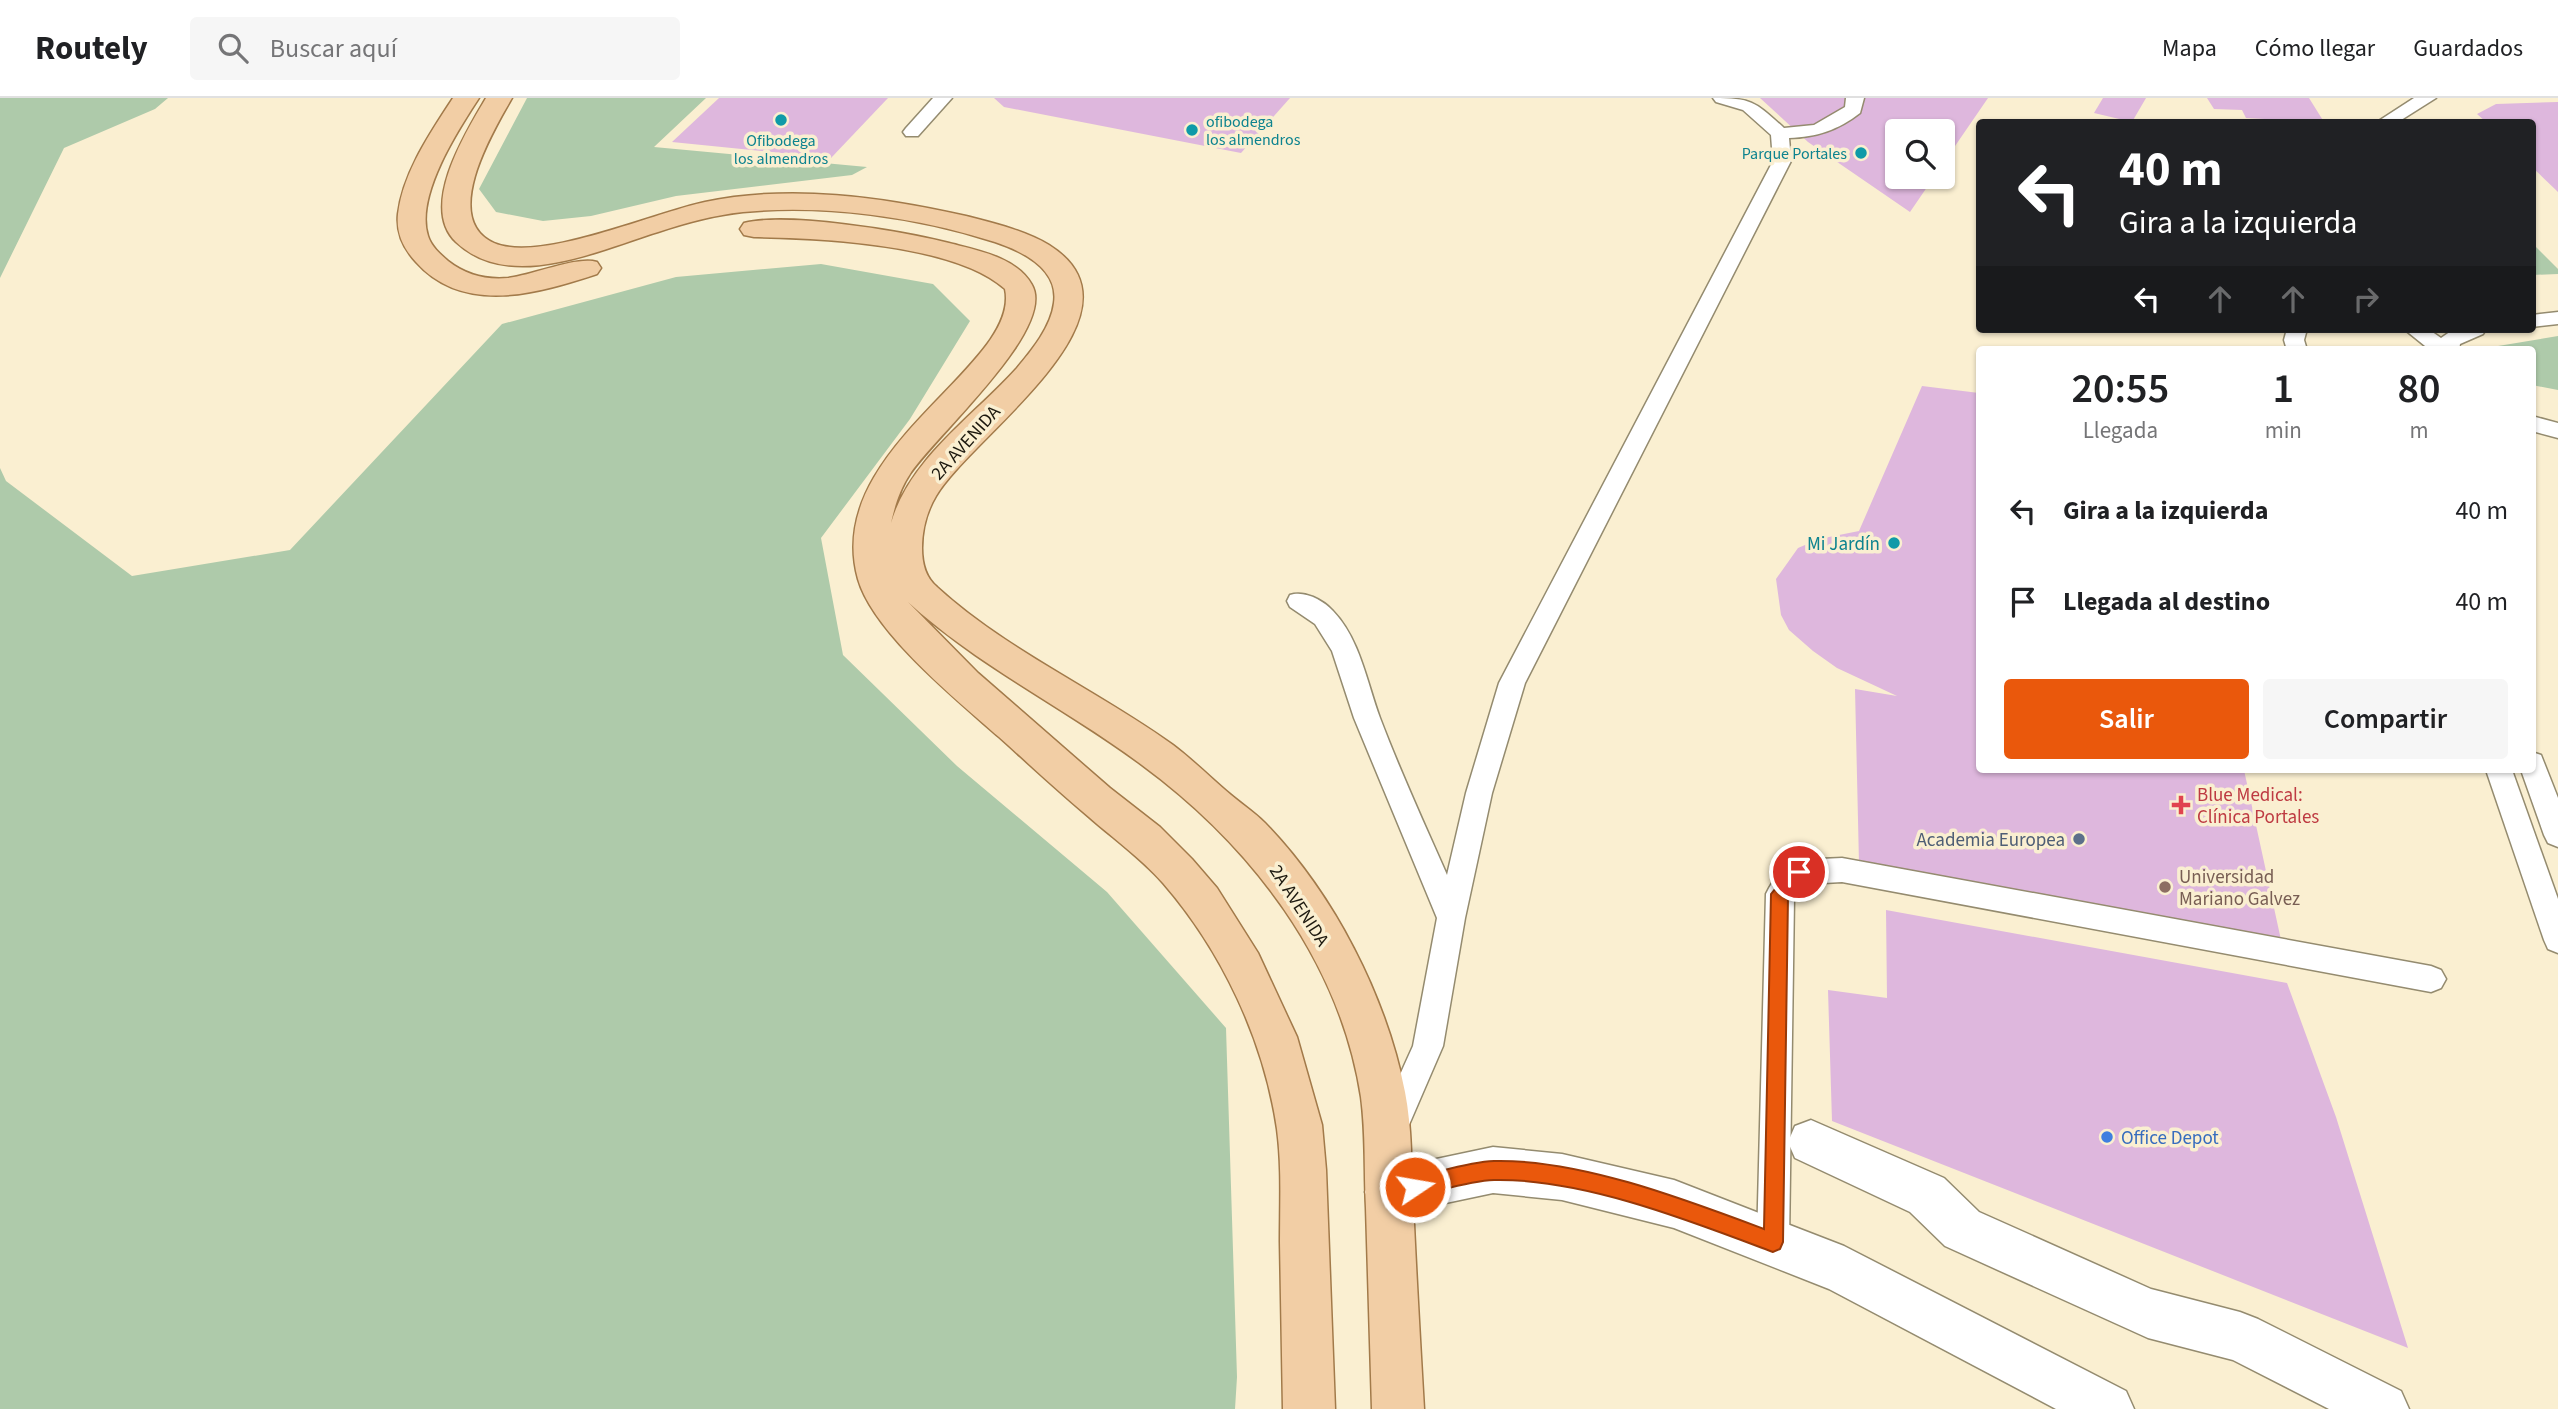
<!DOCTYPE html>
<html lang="es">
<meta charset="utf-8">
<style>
:root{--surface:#fff;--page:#f6f6f6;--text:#202124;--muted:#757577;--line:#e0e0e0;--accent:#ea580c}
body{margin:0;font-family:"Source Sans 3",sans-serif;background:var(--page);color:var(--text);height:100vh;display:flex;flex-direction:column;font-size:26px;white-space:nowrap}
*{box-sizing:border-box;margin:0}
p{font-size:23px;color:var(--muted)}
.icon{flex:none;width:38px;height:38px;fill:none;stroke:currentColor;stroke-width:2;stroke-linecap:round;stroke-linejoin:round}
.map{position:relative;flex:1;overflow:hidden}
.sheet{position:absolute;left:1976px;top:248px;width:560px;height:427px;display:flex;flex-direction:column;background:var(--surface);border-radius:7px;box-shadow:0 2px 5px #0004}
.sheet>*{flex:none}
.hud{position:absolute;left:1976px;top:21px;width:560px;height:214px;border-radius:7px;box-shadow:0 2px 5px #0004;background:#202124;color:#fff;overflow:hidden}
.tools{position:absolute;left:1885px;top:21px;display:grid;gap:14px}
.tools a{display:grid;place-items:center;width:70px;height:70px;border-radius:7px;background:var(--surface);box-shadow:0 2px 5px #0004;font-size:35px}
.pin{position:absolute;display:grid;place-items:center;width:60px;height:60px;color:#fff;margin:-30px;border:4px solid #fff;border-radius:50%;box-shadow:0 2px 7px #0007}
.me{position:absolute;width:77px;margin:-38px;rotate:78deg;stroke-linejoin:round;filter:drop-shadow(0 0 5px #0008)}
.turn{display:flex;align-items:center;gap:24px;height:147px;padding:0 28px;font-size:32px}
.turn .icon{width:91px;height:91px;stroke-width:2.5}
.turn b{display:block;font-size:49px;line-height:60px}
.lanes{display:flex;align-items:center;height:66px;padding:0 28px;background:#0003;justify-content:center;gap:35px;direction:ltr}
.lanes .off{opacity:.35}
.eta{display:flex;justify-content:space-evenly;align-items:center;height:119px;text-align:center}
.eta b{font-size:42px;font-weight:600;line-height:49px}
.cta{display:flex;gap:14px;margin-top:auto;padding:14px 28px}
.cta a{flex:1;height:80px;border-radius:7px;background:var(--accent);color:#fff;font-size:28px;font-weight:600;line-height:80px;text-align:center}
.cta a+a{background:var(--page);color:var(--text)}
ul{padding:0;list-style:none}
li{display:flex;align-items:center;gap:21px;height:91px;padding:0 28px}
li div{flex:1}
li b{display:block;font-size:26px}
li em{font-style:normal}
header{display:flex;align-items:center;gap:42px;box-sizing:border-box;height:98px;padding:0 35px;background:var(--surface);border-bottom:2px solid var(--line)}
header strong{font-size:33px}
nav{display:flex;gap:38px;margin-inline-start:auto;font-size:24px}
.search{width:490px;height:63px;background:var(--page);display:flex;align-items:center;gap:18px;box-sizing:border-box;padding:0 24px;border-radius:7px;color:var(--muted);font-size:26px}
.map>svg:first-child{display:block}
.green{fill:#aecaaa}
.building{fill:#deb7dd}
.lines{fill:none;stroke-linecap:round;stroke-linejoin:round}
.service-casing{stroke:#948b6f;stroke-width:3}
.pedestrian-casing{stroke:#948b6f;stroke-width:3}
.minor-casing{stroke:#948b6f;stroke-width:3}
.primary-casing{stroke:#a27a4a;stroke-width:3}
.service{fill:#fff;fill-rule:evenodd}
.pedestrian{fill:#fff;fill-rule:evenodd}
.minor{fill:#fff;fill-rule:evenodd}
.primary{fill:#f2cea5;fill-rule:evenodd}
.route{fill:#ea580c;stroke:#983908;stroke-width:2}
.culture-dot{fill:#0f9aa8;stroke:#faefd1;stroke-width:2.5}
.health-dot{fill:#e0444e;stroke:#faefd1;stroke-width:2.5}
.service-dot{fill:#5c6f8a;stroke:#faefd1;stroke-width:2.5}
.education-dot{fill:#8d6e63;stroke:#faefd1;stroke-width:2.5}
.shop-dot{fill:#3f7fe0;stroke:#faefd1;stroke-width:2.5}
.labels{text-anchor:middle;stroke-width:7;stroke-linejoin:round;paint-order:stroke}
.far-culture-label{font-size:16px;fill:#0d838f;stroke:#faefd1;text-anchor:start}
.street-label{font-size:19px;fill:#1d190f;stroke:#faefd1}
.culture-label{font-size:19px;fill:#0d838f;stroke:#faefd1;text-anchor:end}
.health-label{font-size:19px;fill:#be3a42;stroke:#faefd1;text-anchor:start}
.service-label{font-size:19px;fill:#4e5e75;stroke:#faefd1;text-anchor:end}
.education-label{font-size:19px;fill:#785e54;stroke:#faefd1;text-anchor:start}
.shop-label{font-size:19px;fill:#366cbe;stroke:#faefd1;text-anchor:start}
</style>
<header>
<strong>Routely</strong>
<div class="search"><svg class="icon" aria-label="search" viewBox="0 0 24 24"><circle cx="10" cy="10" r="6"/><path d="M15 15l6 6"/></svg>Buscar aquí</div>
<nav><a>Mapa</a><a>Cómo llegar</a><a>Guardados</a></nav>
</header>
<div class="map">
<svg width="2558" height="1311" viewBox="0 0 2558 1311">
<rect width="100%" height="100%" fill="#faefd1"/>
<!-- green -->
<g class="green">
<path d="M 0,0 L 168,0 L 155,11 L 64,50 L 0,180 Z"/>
<path d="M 527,0 L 706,0 L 654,49 L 867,69 L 852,77 L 676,98 L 591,118 L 543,123 L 496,114 L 479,91 Z"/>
<path d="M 2532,145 L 2558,171 L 2558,176 L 2532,177 Z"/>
<path d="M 821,166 L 933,186 L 970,223 L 910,321 L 821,440 L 843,557 L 957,668 L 1107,794 L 1226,930 L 1237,1279 L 1235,1311 L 0,1311 L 0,370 L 6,383 L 132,478 L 290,452 L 502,226 L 676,179 Z"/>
<path d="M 2558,238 L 2558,292 L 2532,287 L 2532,252 L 2491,252 L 2492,249 Z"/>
</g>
<!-- building -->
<g class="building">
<path d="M 719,0 L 888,0 L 831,60 L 672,44 Z"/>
<path d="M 994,0 L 1290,0 L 1241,55 L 1004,9 Z"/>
<path d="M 1760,0 L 1988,0 L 1942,67 L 1942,33 L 1897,33 L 1897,79 L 1934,79 L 1910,114 L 1808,44 Z"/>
<path d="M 2103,0 L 2146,0 L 2132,24 L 2094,15 Z"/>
<path d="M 2207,0 L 2309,0 L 2324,24 L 2246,20 L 2242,12 L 2214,11 Z"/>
<path d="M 2558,4 L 2558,94 L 2532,69 L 2532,24 L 2486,24 L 2477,16 L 2496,6 Z"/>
<path d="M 1922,288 L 1979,295 L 1979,672 L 2244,672 L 2281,842 L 1859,765 L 1855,591 L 1897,598 L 1837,570 L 1813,553 L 1789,532 L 1781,517 L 1776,481 L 1798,450 L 1819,441 L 1859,433 Z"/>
<path d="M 1886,812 L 2287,885 L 2336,1019 L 2408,1250 L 1832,1023 L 1828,892 L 1887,900 Z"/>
</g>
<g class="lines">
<defs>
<g id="service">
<path d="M 933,0 L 952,0 L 918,38 L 906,38 L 903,34 L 906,30 Z"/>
<path d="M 1713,0 C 1753,0 1755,4 1784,30 L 1814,27 L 1845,9 L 1846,0 L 1864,0 L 1860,15 C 1838,32 1817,39 1789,40 L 1791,63 L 1525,585 L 1492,695 L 1465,820 L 1443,948 L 1402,1043 L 1391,1047 L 1380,1043 L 1375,1032 L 1413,948 L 1437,820 L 1354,620 L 1332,553 L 1315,526 L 1290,509 L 1287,503 L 1290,497 C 1304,492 1323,502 1333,513 C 1360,541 1367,585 1380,620 C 1400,673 1424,725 1447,777 L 1466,695 L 1499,585 L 1773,63 L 1771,37 L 1743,12 L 1716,4 Z"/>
<path d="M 2414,0 L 2436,0 L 2398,24 L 2377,24 Z"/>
<path d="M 2558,214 L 2558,226 L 2532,229 L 2532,217 Z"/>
<path d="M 2287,231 L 2307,231 L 2304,242 L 2307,252 L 2287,252 L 2284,242 Z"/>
<path d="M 2404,231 L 2428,231 L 2441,240 L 2454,231 L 2486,231 L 2483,236 L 2460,246 L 2459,252 L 2430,252 Z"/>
<path d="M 2532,318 L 2558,325 L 2558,340 L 2532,333 Z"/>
<path d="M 2532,654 L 2541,657 L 2558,700 L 2558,749 L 2548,745 L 2544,737 L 2521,672 L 2532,672 Z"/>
<path d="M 2486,672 L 2512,672 L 2558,801 L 2558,855 L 2548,851 L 2544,842 Z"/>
<path d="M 1842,760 L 2431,868 L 2441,872 L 2446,881 L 2441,890 L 2431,894 L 1842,784 L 1806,786 L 1794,800 L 1789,1144 L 1785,1156 L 1773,1160 L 1761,1156 L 1757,1144 L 1766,796 C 1784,758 1805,762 1842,760 Z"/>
</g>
<path id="pedestrian" d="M 1811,1022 L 1944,1080 L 1979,1114 L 2151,1191 L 2240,1214 L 2258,1221 L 2401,1293 L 2409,1311 L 2329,1311 L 2233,1262 L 2148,1240 L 1945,1148 L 1910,1114 L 1795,1060 L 1788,1044 L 1795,1028 Z"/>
<path id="minor" d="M 1493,1049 L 1562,1056 L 1674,1082 L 1844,1148 L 2126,1293 L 2134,1311 L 2056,1311 L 1829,1191 L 1674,1130 L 1562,1102 L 1493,1095 L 1389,1117 L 1372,1110 L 1365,1094 L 1372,1078 L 1389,1071 Z"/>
<g id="primary">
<path d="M 453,0 L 479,0 C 458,32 415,98 428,138 C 431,148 440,156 448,163 C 466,177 485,182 508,180 C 534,177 576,158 597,164 L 601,170 L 597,176 C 539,195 464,218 416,164 C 403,150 396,135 398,116 C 403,74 431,34 453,0 Z"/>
<path d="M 486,0 L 512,0 C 493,33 440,121 494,145 C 540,165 653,115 705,104 C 790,86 883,99 966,118 C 993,125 1024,132 1049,147 C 1158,215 971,338 936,398 C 927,413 922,432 922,450 C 922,465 925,479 937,489 C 1007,553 1097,592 1173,647 C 1194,663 1212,681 1231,697 C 1243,707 1255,715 1265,725 C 1334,796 1386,898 1405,994 C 1412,1030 1411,1067 1413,1103 C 1416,1173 1420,1242 1424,1311 L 1372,1311 C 1370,1244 1368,1177 1366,1110 C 1364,1073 1366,1036 1361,999 C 1340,863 1251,747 1142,667 C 1066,610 979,569 908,504 L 978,575 L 1110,690 L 1160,729 L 1192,761 L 1217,790 L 1258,855 L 1297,939 L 1322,1027 L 1326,1072 L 1335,1311 L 1283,1311 C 1282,1255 1281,1200 1280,1144 C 1280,1106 1282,1068 1277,1031 C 1264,942 1222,853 1163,785 C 1141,760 1114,741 1089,719 C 1058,693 1029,666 999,639 C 957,602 873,534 858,481 C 821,350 1022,268 1005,191 C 955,146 820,140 754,139 L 744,137 L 740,131 L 744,125 C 788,114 903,133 949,145 C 976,152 1017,159 1032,187 C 1057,231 935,338 910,376 C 900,391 895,407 891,425 C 910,360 974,318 1017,270 C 1032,252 1051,229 1054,205 C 1059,171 1022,153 995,144 C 917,119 825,106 743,114 C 714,117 685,125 658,134 C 599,152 510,195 456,144 C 419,109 466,34 486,0 Z"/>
</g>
</defs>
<!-- service casing -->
<use href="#service" class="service-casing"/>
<!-- pedestrian casing -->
<use href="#pedestrian" class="pedestrian-casing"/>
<!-- minor casing -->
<use href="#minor" class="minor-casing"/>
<!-- primary casing -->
<use href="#primary" class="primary-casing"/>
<!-- service -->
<use href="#service" class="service"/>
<!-- pedestrian -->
<use href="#pedestrian" class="pedestrian"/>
<!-- minor -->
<use href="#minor" class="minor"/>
<!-- primary -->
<use href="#primary" class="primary"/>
</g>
<!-- route -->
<path class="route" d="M 1799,767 L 1805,769 L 1808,774 L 1788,798 L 1783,1144 L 1780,1151 L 1773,1154 C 1691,1123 1582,1080 1494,1082 C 1468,1083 1440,1093 1415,1098 L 1408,1096 L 1405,1089 L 1408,1082 L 1415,1079 C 1440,1074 1468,1064 1494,1063 C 1579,1061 1684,1101 1764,1131 L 1771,796 L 1793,769 Z"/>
<!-- markers -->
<g class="culture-dot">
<circle cx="781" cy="22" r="7"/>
<circle cx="1192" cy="32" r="7"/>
<circle cx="1861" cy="55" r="7"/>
<circle cx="1894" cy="445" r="7"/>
</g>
<path class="health-dot" d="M2177.5 696.5h7v7h7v7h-7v7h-7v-7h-7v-7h7z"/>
<circle class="service-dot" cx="2079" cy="741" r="7"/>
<circle class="education-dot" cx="2165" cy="789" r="7"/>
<circle class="shop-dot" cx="2107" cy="1039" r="7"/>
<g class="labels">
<!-- far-culture labels -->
<g class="far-culture-label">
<text x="1206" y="29">ofibodega<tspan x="1206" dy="18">los almendros</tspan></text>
<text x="781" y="48" text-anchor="middle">Ofibodega<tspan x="781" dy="18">los almendros</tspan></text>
<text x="1847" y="61" text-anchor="end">Parque Portales</text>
</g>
<!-- street labels -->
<g class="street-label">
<text transform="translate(965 344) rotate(-48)" y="7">2A AVENIDA</text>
<text transform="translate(1300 807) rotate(57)" y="7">2A AVENIDA</text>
</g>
<!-- culture labels -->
<g class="culture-label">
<text x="1880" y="452">Mi Jardín</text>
</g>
<!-- health labels -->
<g class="health-label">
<text x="2197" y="703">Blue Medical:<tspan x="2197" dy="22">Clínica Portales</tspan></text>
</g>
<!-- service labels -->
<g class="service-label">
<text x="2065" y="748">Academia Europea</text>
</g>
<!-- education labels -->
<g class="education-label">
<text x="2179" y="785">Universidad<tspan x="2179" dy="22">Mariano Galvez</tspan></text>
</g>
<!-- shop labels -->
<g class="shop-label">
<text x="2121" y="1046">Office Depot</text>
</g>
</g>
</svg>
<div class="tools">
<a><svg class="icon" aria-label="search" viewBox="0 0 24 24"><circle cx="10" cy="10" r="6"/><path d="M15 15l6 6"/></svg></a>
</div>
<div class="pin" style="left:1799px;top:774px;background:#d93025"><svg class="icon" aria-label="arrive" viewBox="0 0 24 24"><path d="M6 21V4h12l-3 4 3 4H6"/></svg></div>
<svg class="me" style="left:1415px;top:1089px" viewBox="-20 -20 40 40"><circle r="17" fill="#ea580c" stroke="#fff" stroke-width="3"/><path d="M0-11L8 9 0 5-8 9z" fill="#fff"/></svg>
<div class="hud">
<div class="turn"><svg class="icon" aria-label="left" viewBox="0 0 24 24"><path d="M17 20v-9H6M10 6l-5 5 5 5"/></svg><div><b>40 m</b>Gira a la izquierda</div></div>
<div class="lanes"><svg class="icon" aria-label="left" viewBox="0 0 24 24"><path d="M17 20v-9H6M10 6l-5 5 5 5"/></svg><svg class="icon off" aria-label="ahead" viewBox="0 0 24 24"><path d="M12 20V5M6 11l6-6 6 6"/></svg><svg class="icon off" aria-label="ahead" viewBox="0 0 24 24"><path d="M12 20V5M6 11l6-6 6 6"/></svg><svg class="icon off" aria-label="right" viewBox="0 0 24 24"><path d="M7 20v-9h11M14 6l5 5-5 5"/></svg></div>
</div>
<section class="sheet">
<div class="eta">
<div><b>20:55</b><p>Llegada</p></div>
<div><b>1</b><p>min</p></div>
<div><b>80</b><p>m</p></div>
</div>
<ul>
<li><svg class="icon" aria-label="left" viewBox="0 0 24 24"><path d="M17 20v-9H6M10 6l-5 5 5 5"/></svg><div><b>Gira a la izquierda</b></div><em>40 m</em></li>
<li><svg class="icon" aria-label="arrive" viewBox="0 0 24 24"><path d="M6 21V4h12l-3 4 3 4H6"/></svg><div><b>Llegada al destino</b></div><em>40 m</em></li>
</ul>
<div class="cta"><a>Salir</a><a>Compartir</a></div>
</section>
</div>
